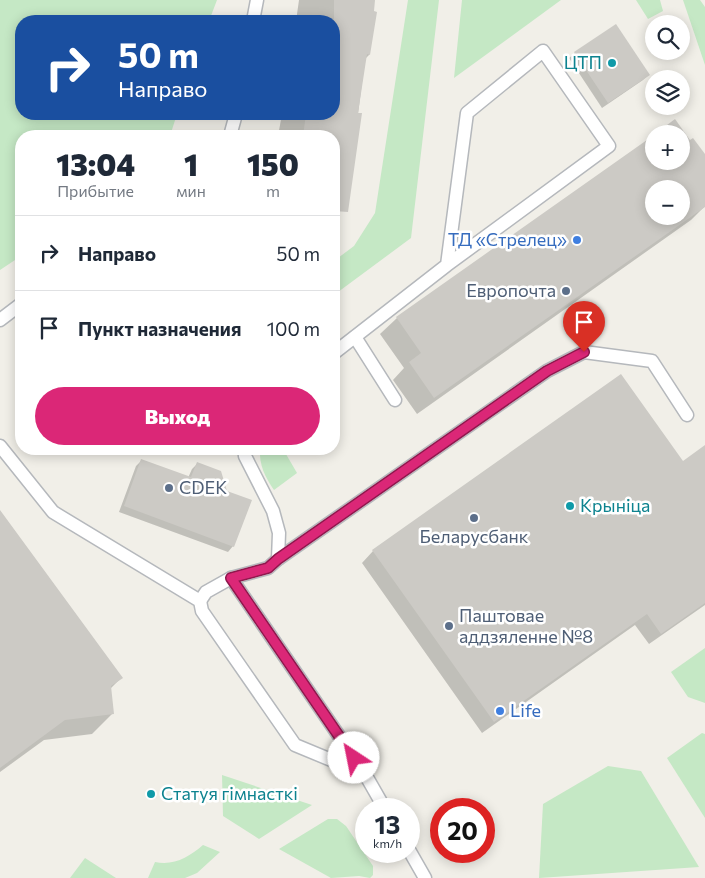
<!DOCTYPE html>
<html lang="ru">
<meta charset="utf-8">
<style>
:root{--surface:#fff;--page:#f6f6f7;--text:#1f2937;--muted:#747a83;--line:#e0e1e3;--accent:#db2777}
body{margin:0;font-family:Commissioner,sans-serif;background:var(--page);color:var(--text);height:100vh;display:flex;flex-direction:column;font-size:19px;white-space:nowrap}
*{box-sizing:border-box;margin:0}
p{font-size:16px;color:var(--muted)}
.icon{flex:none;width:28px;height:28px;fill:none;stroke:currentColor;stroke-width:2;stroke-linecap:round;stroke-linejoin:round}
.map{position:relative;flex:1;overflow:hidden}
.sheet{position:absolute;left:15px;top:130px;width:325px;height:325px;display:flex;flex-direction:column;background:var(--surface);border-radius:20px;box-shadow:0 2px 12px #0003}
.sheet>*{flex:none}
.top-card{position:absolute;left:15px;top:15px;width:325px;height:105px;border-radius:20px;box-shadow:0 2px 12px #0003;background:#1a4fa0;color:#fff;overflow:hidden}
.controls{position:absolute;left:645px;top:15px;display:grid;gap:10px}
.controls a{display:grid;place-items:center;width:45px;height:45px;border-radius:50%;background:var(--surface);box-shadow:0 2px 12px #0003;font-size:25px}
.speed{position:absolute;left:355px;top:798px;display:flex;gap:10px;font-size:25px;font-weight:700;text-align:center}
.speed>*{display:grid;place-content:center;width:65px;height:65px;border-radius:50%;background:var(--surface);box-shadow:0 2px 12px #0003;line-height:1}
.speed small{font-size:12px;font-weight:400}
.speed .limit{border:8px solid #d22;background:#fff;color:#111}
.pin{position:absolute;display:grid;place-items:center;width:42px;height:42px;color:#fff;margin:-51px -21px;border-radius:50% 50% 50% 0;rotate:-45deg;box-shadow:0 0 5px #0007}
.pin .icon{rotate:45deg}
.me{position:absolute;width:55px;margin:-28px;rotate:326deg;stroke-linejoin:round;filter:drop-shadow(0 0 4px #0008)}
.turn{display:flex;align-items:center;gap:18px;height:105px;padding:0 20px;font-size:22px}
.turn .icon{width:65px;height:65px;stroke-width:2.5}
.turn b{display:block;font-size:35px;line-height:42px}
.eta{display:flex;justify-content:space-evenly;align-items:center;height:85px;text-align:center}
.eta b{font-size:30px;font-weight:800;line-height:35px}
.button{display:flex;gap:10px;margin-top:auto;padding:10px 20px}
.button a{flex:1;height:58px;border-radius:30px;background:var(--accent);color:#fff;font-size:20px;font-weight:800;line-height:58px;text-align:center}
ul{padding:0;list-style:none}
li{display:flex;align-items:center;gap:15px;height:75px;padding:0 20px;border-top:1px solid var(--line)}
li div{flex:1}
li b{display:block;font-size:19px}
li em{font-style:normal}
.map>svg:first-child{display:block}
.green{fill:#c5e8c5}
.shadow{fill:#0003;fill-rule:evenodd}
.building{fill:#cccac5;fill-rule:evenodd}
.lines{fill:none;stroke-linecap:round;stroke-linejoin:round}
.lane-casing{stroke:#b5b8bc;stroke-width:15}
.lane{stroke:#fff;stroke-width:12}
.route-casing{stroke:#8e194d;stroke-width:12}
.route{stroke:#db2777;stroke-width:9}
.culture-dot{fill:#0f9aa8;stroke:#fff;stroke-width:2}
.shop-dot{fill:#3f7fe0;stroke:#fff;stroke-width:2}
.service-dot{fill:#5c6f8a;stroke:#fff;stroke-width:2}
.labels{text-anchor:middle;stroke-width:5;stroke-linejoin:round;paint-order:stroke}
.culture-label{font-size:18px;fill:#0d838f;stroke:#fff;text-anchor:start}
.shop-label{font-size:18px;fill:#366cbe;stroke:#fff;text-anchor:end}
.service-label{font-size:18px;fill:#4e5e75;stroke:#fff;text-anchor:start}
</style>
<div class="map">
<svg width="705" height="878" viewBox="0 0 705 878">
<rect width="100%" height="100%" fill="#f1efe8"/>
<!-- green -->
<g class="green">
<path d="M 0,0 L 217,0 L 209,21 L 21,21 L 21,114 L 177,114 L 170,136 L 21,136 L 21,256 L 0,270 Z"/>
<path d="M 408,0 L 439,0 L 411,238 L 334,295 L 334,261 L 354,246 L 375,213 Z"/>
<path d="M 462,0 L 561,0 L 454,78 Z"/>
<path d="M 636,0 L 660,0 L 663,11 L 648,19 Z"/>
<path d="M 683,0 L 700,0 L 705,7 L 705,65 Z"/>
<path d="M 260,449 L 283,449 L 297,473 L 274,490 C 265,477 259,465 260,449 Z"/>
<path d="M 705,648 L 705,703 L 688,697 L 671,672 Z"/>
<path d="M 702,733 L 705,734 L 705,818 L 667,758 Z"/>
<path d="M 608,766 L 641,771 L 699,867 L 539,878 L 543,804 Z"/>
<path d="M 222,775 L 312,805 L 259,839 L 223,816 Z"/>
<path d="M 328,819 L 337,819 L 346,826 L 373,866 L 373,875 L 370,878 L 359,876 L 331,878 L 279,849 Z"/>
<path d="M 203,845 L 220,852 L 197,873 L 185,878 L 148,878 L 155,862 C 174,866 189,857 203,845 Z"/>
<path d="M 85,858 L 116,878 L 70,878 Z"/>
</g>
<!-- shadow -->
<g class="shadow">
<path d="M 299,0 L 374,0 L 369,55 L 365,59 L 349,185 L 334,200 L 334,136 L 278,136 L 282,114 L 334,114 L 334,21 L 296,21 Z"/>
<path d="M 575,53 L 648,75 L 643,80 L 602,108 L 569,58 Z"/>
<path d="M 675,121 L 690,142 L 705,157 L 705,206 L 691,220 L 417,414 L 393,380 L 404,368 L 380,334 L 397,318 L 654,136 L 654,161 L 681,161 L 681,134 ZM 654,189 L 681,189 L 681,216 L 654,216 Z"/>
<path d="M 705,447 L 705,605 L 649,644 L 635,625 L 482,733 L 362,563 L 373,551 L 682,463 Z"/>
<path d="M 142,460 L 188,478 L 192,469 L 197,464 L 233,546 L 228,552 L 119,512 L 136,466 Z"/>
<path d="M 0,512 L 121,678 L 110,689 L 113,713 L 92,734 L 44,740 L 0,772 Z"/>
</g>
<!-- building -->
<g class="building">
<path d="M 334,0 L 375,0 L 374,11 L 377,12 L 370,55 L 367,54 L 358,113 L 362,113 L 348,212 L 334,211 L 334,136 L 303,136 L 306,114 L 334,114 Z"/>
<path d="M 616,24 L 650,75 L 608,103 L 574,52 Z"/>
<path d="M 675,119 L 690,140 L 693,138 L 705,154 L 705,207 L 434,398 L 409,362 L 421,353 L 396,317 L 654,135 L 654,161 L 681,161 L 681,134 L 655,134 ZM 654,189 L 681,189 L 681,216 L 654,216 Z"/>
<path d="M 621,374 L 683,461 L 705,445 L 705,603 L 661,634 L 647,614 L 494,722 L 372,550 Z"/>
<path d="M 141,459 L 191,477 L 197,462 L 221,471 L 227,491 L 252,500 L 234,547 L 124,506 Z"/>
<path d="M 0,510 L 123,678 L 111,686 L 114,714 L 65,720 L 0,768 Z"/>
</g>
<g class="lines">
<defs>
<g id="lane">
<path d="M 253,21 L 257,0"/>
<path d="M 230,136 L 236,114"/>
<path d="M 0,320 L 21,304"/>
<path d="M 355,337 L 395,400"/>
<path d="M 334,353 L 447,265 L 609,146 L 543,51 L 467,113 L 447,265"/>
<path d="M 0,446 L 53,512 L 200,601 L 202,611 L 295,745 L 365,774"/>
<path d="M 244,449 L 245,456 L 273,511 L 279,533 L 278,559"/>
<path d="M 231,578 L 365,774 L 385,809"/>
<path d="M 200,601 L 206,592 L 231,578 L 268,568 L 278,559 L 547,371 L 584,352 L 652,361 L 687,415"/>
<path d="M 409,850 L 425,878"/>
</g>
</defs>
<!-- lane casing -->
<use href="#lane" class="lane-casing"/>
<!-- lane -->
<use href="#lane" class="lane"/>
</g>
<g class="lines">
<defs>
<path id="route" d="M 354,758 L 231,578 L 268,568 L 278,559 L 547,371 L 584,352"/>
</defs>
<!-- route casing -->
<use href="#route" class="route-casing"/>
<!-- route -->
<use href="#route" class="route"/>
</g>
<!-- markers -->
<g class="culture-dot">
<circle cx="612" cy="63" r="5"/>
<circle cx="570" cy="506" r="5"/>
<circle cx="151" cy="794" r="5"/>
</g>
<g class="shop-dot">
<circle cx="577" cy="240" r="5"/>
<circle cx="500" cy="711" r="5"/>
</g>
<g class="service-dot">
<circle cx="566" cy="291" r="5"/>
<circle cx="169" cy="488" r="5"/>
<circle cx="474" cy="518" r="5"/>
<circle cx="449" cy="626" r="5"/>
</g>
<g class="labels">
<!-- culture labels -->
<g class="culture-label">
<text x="602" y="69" text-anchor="end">ЦТП</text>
<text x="580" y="512">Крыніца</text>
<text x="161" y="800">Статуя гімнасткі</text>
</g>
<!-- shop labels -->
<g class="shop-label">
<text x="567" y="246">ТД «Стрелец»</text>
<text x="510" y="717" text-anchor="start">Life</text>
</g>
<!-- service labels -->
<g class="service-label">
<text x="556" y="297" text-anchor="end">Европочта</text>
<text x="179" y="494">CDEK</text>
<text x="474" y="543" text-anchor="middle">Беларусбанк</text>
<text x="459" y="622">Паштовае<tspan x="459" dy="21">аддзяленне №8</tspan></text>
</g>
</g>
</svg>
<div class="controls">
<a><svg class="icon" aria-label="search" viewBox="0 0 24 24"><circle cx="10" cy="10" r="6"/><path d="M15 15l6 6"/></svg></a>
<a><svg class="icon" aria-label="layers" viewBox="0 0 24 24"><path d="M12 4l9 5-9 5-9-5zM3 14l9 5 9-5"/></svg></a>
<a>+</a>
<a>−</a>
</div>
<div class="speed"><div>13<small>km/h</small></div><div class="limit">20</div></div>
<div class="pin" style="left:584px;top:352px;background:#d93025"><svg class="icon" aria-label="arrive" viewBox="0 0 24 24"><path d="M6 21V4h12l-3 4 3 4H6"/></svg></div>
<svg class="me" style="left:354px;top:758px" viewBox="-20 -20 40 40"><circle r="19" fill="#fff"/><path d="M0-13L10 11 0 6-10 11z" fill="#db2777"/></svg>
<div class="top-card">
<div class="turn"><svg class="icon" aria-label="right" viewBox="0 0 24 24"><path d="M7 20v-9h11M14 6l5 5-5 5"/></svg><div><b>50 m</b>Направо</div></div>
</div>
<section class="sheet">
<div class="eta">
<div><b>13:04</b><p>Прибытие</p></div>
<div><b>1</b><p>мин</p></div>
<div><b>150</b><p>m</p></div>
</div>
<ul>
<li><svg class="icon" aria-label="right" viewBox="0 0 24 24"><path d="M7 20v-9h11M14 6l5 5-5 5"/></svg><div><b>Направо</b></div><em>50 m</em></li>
<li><svg class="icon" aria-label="arrive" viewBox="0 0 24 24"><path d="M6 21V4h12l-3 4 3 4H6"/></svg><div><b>Пункт назначения</b></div><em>100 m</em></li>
</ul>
<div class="button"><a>Выход</a></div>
</section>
</div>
